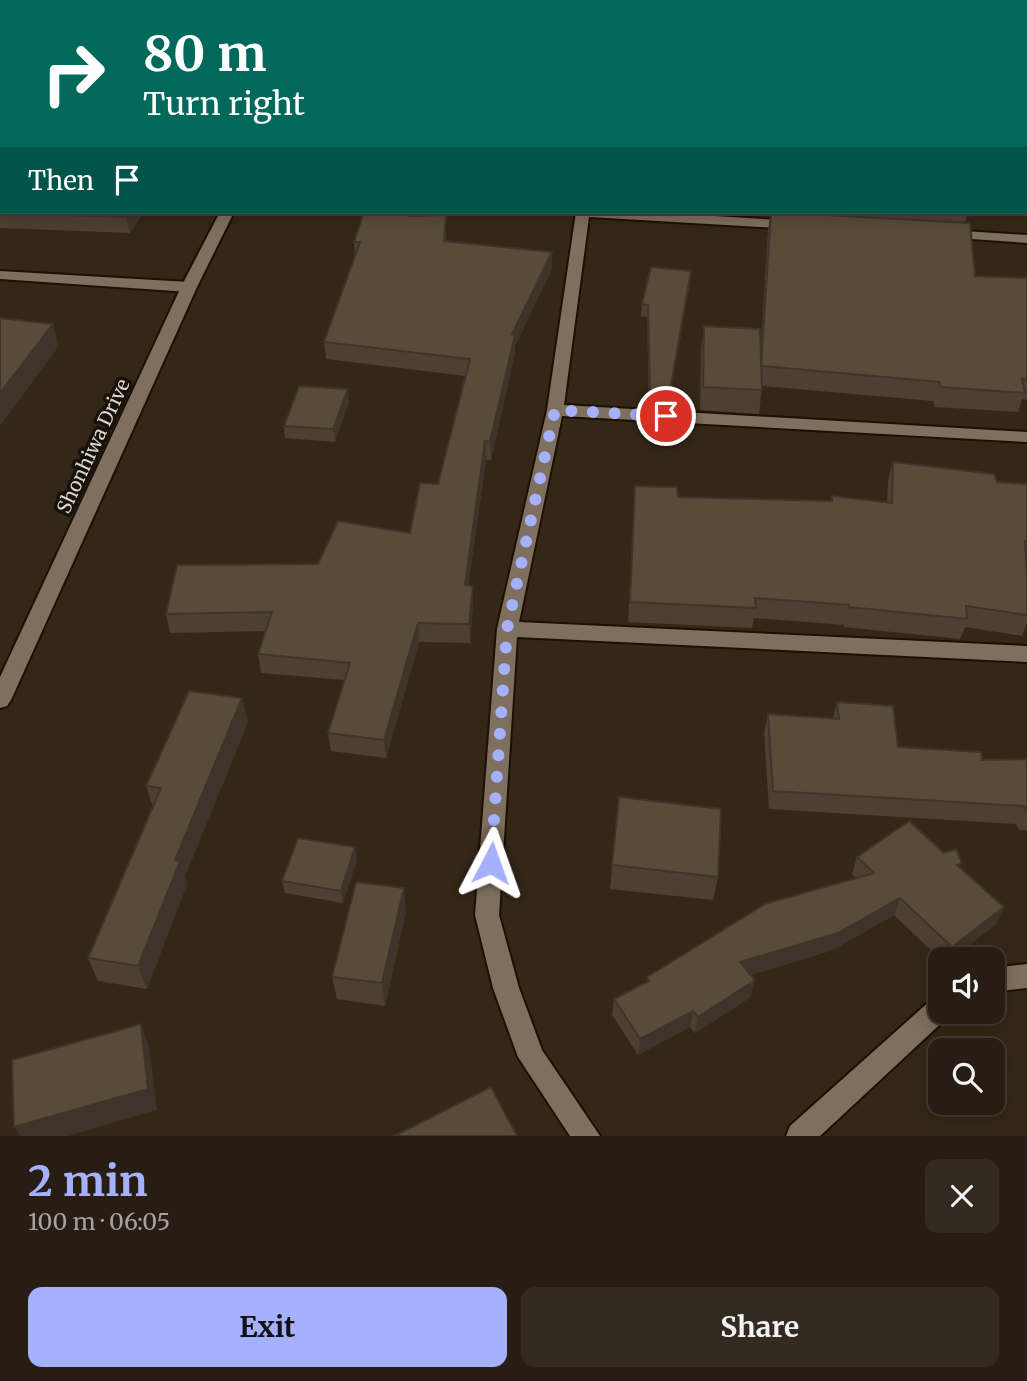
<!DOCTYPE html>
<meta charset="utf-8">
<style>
:root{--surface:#271d12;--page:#332a20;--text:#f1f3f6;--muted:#a4a29f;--line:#433b32;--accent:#a5b1fc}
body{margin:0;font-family:Merriweather,serif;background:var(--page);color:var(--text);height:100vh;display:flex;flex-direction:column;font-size:26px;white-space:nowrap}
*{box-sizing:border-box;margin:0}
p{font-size:23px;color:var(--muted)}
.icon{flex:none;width:38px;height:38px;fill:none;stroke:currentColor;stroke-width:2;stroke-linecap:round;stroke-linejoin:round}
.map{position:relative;height:1136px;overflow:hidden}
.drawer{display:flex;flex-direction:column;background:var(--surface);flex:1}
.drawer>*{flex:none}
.hud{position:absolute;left:0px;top:0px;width:1027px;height:214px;box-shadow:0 4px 18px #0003,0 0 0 2px var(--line);background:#00695c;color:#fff;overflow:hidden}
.fabs{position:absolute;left:928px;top:947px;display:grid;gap:14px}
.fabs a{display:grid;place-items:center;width:77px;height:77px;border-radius:14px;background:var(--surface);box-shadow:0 4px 18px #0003,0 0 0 2px var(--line);font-size:35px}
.pin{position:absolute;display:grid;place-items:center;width:60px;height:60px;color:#fff;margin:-30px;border:4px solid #fff;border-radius:50%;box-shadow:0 2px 7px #0007}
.me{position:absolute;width:77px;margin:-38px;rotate:4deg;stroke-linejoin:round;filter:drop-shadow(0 0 5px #0008)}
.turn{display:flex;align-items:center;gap:24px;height:147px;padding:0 28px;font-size:32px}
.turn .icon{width:91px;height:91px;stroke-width:2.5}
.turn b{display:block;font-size:49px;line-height:60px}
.then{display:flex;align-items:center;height:66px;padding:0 28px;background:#0003;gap:14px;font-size:26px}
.round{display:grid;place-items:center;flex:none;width:74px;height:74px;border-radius:14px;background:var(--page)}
.overview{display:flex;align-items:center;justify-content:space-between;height:119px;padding:0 28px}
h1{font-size:42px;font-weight:700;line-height:52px;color:var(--accent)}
.action{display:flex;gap:14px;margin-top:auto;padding:14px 28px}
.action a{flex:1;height:80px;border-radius:14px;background:var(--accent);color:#111;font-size:28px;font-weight:700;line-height:80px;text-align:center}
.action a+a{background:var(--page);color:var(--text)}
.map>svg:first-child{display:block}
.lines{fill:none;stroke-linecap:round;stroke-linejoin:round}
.minor-casing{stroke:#1b1003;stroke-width:4}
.tertiary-casing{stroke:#1b1003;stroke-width:4}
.minor{fill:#7e6f5e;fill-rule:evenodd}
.tertiary{fill:#7e6f5e;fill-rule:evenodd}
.wall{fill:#4d4032}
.shaded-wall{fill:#3e3429}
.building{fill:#594b3a;stroke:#3e3429;stroke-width:2}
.route{stroke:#a5b1fc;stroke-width:12;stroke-dasharray:0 21.6}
.labels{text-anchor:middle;stroke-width:7;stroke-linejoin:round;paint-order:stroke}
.street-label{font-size:19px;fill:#ded5cc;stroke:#17110b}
</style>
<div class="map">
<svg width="1027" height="1136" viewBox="0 0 1027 1136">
<rect width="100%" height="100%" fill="#342718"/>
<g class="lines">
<defs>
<g id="minor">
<path d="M 68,0 L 79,0 L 67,2 Z"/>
<rect x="729" y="0" width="10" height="2"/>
<path d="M 2,65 L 2,74 L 0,75 L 0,66 Z"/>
<path d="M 576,212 L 648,212 L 795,221 L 802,225 L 795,229 L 589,217 L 564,405 L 1027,432 L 1027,442 L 562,416 L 519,622 L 1027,646 L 1027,662 L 517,637 L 499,915 L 519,988 L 542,1050 L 600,1136 L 570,1136 L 518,1057 L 493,988 L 475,915 L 497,629 L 547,410 Z"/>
<path d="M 948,230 L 1027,235 L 1027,243 L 943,237 L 943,231 Z"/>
<path d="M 0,271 L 189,282 L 197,287 L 189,292 L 0,279 Z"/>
<path d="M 1027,964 L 1027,988 L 992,992 L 992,968 Z"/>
<path d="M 940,996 L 940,1012 L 951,1012 L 949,1016 L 820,1136 L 786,1136 L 790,1126 L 931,1000 Z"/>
</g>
<g id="tertiary">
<path d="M 341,0 L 351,0 L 340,2 Z"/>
<path d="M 220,212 L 234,212 L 197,287 L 11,700 L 7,706 L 0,708 L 0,677 L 181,287 Z"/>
</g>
</defs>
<!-- minor casing -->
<use href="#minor" class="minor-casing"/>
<!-- tertiary casing -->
<use href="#tertiary" class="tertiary-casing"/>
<!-- minor -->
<use href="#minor" class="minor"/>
<!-- tertiary -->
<use href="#tertiary" class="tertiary"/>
</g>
<!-- wall -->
<g class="wall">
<path d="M 825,0 L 1027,0 L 1027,202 L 1026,202 L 1026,2 L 826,2 Z"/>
<path d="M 0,139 L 144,212 L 130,233 L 0,228 Z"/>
<path d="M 769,212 L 968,212 L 965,223 L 975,276 L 1027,278 L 1027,400 L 1022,399 L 1018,412 L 935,407 L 933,401 L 762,386 L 759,414 L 700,410 L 701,349 L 704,326 L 761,348 L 768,230 L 770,217 L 769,217 Z"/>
<path d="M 418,216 L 446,232 L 446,241 L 552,252 L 552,269 L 515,346 L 515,352 L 491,460 L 486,460 L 468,585 L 473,586 L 473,604 L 470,643 L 419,642 L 386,758 L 331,751 L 328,733 L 344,680 L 261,673 L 258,654 L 266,631 L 170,633 L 166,614 L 410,533 L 438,484 L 466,376 L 326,359 L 324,342 L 355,256 L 354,242 Z"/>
<path d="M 690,283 L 668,408 L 649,407 L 647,317 L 641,316 L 642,304 Z"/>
<path d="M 349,402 L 335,442 L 285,438 L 284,426 Z"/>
<path d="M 893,462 L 997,482 L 1027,484 L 1027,622 L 1022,636 L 965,627 L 960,639 L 844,627 L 844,625 L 754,618 L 752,628 L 628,622 L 635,486 L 678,497 L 831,501 L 832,496 L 887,503 L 888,481 Z"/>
<path d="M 837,702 L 898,747 L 982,760 L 1027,759 L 1027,830 L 1019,830 L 1016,824 L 769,809 L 764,733 L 768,714 L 833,718 Z"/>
<path d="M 248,722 L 185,876 L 187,884 L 147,989 L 98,981 L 88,958 L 153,807 L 146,786 Z"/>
<path d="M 619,797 L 718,877 L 713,900 L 610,889 Z"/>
<path d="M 857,857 L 960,867 L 996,924 L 951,959 L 940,959 L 894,915 L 833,950 L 751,975 L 751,997 L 695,1033 L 690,1027 L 638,1055 L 612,1015 L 614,999 L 646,982 L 647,977 L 856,878 L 852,874 Z"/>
<path d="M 357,859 L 343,903 L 285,893 L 282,881 Z"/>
<path d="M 406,911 L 385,1006 L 337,999 L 332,977 Z"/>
</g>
<!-- shaded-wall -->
<g class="shaded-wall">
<path d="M 282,0 L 301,0 L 299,2 L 280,2 Z"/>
<path d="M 130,212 L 144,212 L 130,233 L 126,217 Z"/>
<path d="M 412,212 L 419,212 L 411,233 L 410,216 Z"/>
<path d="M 446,215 L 446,232 L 444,258 L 444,241 Z"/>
<path d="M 552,252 L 552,269 L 515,346 L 515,352 L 491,460 L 490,442 L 512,334 Z"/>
<path d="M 691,271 L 690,283 L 668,408 L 669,396 Z"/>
<path d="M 53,324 L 59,346 L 0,426 L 0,393 Z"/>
<path d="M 348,389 L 349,402 L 335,442 L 333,429 Z"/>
<path d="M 485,441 L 486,460 L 466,604 L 465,585 Z"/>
<path d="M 473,586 L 473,604 L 470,643 L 469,624 Z"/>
<path d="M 418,623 L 419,642 L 386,758 L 384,740 Z"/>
<path d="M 242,698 L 248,722 L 185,876 L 187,884 L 147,989 L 138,966 L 175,860 Z"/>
<path d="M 355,847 L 357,859 L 343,903 L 341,891 Z"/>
<path d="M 404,888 L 406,911 L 385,1006 L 382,983 Z"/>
<path d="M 900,898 L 894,915 L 833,950 L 737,979 L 740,962 Z"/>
<path d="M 1004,907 L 996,924 L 951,959 L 947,959 L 952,947 Z"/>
<path d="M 755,980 L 751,997 L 695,1033 L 698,1017 Z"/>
<path d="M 693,1011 L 690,1027 L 638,1055 L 640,1039 Z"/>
<path d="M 141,1024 L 149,1046 L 157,1110 L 68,1136 L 20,1136 L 14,1127 Z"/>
</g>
<!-- building -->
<g class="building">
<path d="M 134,0 L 282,0 L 280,2 L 132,2 Z"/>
<path d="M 832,0 L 1027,0 L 1027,186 L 1026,186 L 1026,2 L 832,2 Z"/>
<path d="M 2,137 L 2,212 L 130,212 L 126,217 L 0,213 L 0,139 Z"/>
<path d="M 364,212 L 412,212 L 410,216 L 446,215 L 444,241 L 552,252 L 512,334 L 515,335 L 490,442 L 485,441 L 465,585 L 473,586 L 469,624 L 418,623 L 384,740 L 328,733 L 350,663 L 258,654 L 272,612 L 166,614 L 177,565 L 318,564 L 338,521 L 410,533 L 420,483 L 438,484 L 470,359 L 324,342 L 360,242 L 354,242 Z"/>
<path d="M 771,212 L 970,223 L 975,276 L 1027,278 L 1027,380 L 1022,379 L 1025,393 L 941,387 L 939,382 L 761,366 Z"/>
<path d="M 944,212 L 968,212 L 968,213 Z"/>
<path d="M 651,267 L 691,271 L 669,396 L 650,395 L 648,305 L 642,304 Z"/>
<path d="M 0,318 L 53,324 L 0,393 Z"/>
<path d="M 704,326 L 760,329 L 762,390 L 703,387 Z"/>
<path d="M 299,386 L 348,389 L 333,429 L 284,426 Z"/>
<path d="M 893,462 L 994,474 L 997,482 L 1027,484 L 1027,541 L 1025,541 L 1027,572 L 1027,615 L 966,606 L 967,619 L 849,607 L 849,605 L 755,598 L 756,608 L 630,602 L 635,486 L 677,487 L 678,497 L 832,501 L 832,496 L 892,503 Z"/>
<path d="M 189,691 L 242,698 L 175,860 L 180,861 L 138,966 L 88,958 L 161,788 L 146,786 Z"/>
<path d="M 837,702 L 893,706 L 898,747 L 981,752 L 982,760 L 1027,759 L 1027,812 L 1024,806 L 773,791 L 768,714 L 839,719 Z"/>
<path d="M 619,797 L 721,809 L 718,877 L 612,865 Z"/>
<path d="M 909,821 L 944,853 L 956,849 L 962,863 L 957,865 L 1004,907 L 952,947 L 900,898 L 838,933 L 740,962 L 755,980 L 698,1017 L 693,1011 L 640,1039 L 614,999 L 649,981 L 647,977 L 765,904 L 874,873 L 857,857 Z"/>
<path d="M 298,838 L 355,847 L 341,891 L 282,881 Z"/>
<path d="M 356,882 L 404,888 L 382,983 L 332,977 Z"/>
<path d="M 141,1024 L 148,1089 L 14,1127 L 12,1060 Z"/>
<path d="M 491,1087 L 517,1136 L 394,1136 Z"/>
</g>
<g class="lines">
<!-- route -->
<path class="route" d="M 491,863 L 507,629 L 555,410 L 666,416"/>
</g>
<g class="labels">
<!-- street labels -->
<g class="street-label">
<text transform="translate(93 446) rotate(-65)" y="7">Shonhiwa Drive</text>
</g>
</g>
</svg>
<div class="fabs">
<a><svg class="icon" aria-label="sound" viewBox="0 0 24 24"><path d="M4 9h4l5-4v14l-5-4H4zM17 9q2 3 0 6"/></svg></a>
<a><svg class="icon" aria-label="search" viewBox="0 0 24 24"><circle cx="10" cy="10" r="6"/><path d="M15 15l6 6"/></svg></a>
</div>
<div class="pin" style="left:666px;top:416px;background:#d93025"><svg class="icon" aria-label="arrive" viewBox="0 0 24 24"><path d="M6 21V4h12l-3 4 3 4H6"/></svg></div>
<svg class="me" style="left:491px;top:863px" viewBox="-20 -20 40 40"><path d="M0-17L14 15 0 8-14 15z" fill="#a5b1fc" stroke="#fff" stroke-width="4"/></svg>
<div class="hud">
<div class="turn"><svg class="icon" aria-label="right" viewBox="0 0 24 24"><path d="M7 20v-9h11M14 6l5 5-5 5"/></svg><div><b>80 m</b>Turn right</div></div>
<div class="then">Then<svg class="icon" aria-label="arrive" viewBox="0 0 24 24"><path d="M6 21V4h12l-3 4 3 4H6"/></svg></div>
</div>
</div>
<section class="drawer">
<div class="overview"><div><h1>2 min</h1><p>100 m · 06:05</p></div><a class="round"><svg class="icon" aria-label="close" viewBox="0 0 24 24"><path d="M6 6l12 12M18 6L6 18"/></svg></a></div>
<div class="action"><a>Exit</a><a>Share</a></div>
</section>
